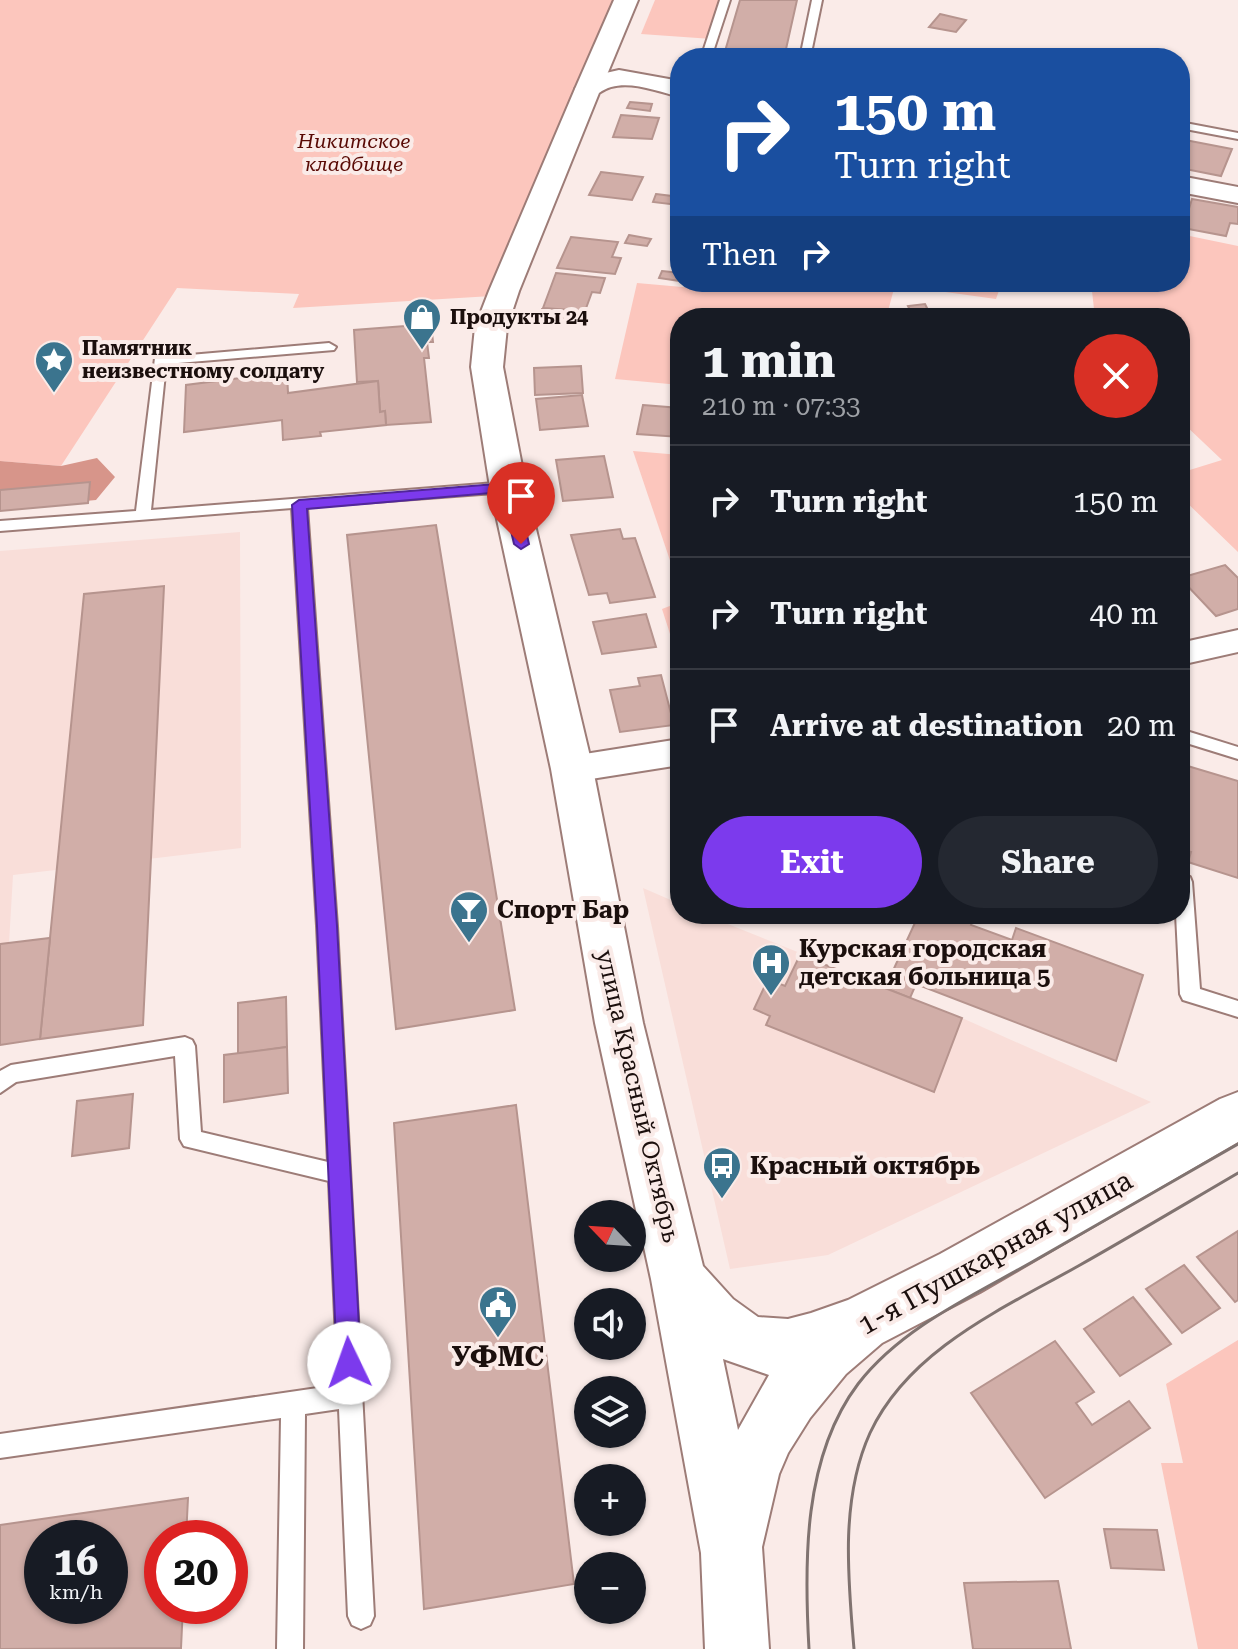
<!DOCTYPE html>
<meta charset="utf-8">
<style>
:root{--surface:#171b24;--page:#242831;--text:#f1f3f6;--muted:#9ea1a6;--line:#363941;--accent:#7c3aed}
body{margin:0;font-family:"Roboto Serif",serif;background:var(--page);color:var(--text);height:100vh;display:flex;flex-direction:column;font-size:30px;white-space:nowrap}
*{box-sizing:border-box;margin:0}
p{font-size:26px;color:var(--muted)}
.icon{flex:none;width:44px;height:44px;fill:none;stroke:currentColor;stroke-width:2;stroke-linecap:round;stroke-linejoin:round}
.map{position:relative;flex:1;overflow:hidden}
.drawer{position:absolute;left:670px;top:308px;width:520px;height:616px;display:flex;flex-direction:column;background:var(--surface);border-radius:32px;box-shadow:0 2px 6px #0004}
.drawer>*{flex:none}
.top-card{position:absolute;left:670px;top:48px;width:520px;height:244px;border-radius:32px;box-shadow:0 2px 6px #0004;background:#1a4fa0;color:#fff;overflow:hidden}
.needle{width:52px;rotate:295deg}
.controls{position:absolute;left:574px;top:1200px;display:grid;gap:16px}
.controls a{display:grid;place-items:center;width:72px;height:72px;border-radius:50%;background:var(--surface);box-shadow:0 2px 6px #0004;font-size:40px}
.speed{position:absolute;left:24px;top:1520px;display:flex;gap:16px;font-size:40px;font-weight:700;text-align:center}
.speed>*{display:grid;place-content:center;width:104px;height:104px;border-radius:50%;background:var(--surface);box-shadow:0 2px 6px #0004;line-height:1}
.speed small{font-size:20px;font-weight:400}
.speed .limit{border:12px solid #d22;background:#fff;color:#111}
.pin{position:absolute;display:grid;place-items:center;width:68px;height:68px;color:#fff;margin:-82px -34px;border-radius:50% 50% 50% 0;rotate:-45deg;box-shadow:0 0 8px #0007}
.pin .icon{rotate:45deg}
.me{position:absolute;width:88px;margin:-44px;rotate:357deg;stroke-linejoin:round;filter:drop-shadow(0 0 6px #0008)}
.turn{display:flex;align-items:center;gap:28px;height:168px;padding:0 32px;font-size:36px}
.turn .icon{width:104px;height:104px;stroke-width:2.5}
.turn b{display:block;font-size:56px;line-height:68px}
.then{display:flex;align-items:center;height:76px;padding:0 32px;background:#0003;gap:16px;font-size:30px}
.round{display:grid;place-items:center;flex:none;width:84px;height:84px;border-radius:42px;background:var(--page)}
.head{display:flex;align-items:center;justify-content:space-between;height:136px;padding:0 32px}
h1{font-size:48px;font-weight:700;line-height:60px}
.cta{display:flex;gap:16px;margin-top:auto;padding:16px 32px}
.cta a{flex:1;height:92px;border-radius:48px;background:var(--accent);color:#fff;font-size:32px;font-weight:700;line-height:92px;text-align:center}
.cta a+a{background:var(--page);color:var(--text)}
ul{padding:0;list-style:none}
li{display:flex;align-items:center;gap:24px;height:112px;padding:0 32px;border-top:2px solid var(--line)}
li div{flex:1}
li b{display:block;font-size:30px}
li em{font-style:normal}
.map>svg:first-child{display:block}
.built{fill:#f9ded9}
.green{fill:#fcc6bd}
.forest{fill:#d7958a}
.building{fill:#d1aea8;stroke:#b6948e;stroke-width:2;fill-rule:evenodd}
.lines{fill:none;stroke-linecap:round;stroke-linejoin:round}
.service-casing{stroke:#9d7c77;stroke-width:4}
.minor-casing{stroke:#9d7c77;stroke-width:4}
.tertiary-casing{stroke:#9d7c77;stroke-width:4}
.secondary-casing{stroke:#9d7c77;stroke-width:4}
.service{fill:#fff;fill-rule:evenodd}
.minor{fill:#fff;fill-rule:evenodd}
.tertiary{fill:#fff;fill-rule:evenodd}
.secondary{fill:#fff;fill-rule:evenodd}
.tram{stroke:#807370;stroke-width:3}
.route{fill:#7c3aed;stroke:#51269a;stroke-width:2}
.labels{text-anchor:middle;stroke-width:8;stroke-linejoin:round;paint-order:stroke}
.far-park-label{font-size:20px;font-style:italic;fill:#590a05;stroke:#faebe8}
.far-poi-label{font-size:20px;font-weight:bold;fill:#1b0f0d;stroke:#faebe8;text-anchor:start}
.poi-label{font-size:24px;font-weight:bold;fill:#1b0f0d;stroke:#faebe8;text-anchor:start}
.street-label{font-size:24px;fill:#1b0f0d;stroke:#faebe8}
.near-street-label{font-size:28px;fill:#1b0f0d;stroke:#faebe8}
.near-poi-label{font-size:28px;font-weight:bold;fill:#1b0f0d;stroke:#faebe8}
</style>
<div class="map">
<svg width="1238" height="1649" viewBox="0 0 1238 1649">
<rect width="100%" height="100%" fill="#faebe8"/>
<!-- built -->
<g class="built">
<path d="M 240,532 L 241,848 L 13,875 L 9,943 L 0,944 L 0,551 Z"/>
<path d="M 643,888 L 680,904 L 680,914 L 703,914 L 962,1018 L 1151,1102 L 828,1255 L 730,1269 Z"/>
</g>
<!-- green -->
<g class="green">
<path d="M 0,0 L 616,0 L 492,296 L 293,308 L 299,294 L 177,288 L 61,466 L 0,461 Z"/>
<path d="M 655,0 L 725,0 L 712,39 L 641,34 Z"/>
<path d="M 1180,234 L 1238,246 L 1238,552 L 1180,496 L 1180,473 L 1222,460 L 1184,424 L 1180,424 L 1180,318 L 1130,318 L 1127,310 L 1094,309 L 1091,282 L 1180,282 Z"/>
<path d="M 708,282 L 1002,282 L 996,299 L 895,285 L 888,311 L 892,318 L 680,318 L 680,385 L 615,379 L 637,283 L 705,289 Z"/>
<path d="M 633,451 L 680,455 L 680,590 Z"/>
<path d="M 680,602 L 680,665 L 662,609 Z"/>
<path d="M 1238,1340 L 1238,1649 L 1198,1649 L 1161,1463 L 1183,1463 L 1166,1384 Z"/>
</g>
<!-- forest -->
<path class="forest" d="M 97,458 L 115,477 L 96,500 L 0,509 L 0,461 L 61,466 Z"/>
<!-- building -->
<g class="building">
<path d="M 740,0 L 797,0 L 784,58 L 723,58 Z"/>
<path d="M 940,14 L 966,20 L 956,32 L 929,27 Z"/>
<path d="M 630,102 L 652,104 L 650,111 L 627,108 Z"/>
<path d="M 621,115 L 659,118 L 652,139 L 613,137 Z"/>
<path d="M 1180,139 L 1232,149 L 1221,176 L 1180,168 Z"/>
<path d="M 601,172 L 643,177 L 632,200 L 589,195 Z"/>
<path d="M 656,194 L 680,197 L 680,199 L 678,205 L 653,202 Z"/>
<path d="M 1192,199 L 1238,207 L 1238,224 L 1230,223 L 1226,236 L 1183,228 Z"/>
<path d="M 629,235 L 651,239 L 647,246 L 625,243 Z"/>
<path d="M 571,237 L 618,242 L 612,257 L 621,258 L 615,274 L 557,268 Z"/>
<path d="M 662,271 L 680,273 L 680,281 L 659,278 Z"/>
<path d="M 556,273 L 605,278 L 600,293 L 592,292 L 585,311 L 543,308 Z"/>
<path d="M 925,304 L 932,318 L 914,318 L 908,306 Z"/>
<path d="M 542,309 L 579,312 L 575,324 L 538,320 Z"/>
<path d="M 431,324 L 433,342 L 427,342 L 429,358 L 424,358 L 431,422 L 386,425 L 385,411 L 380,412 L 378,381 L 357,382 L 354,330 Z"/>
<path d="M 581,366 L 583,393 L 535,395 L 534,368 Z"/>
<path d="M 287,372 L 288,393 L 378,381 L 380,412 L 385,411 L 386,425 L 320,432 L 321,436 L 283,440 L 282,420 L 184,432 L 186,385 Z"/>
<path d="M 582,395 L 588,426 L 540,430 L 536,399 Z"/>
<path d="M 643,405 L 680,408 L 680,437 L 637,434 Z"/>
<path d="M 604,456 L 613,497 L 563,501 L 556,460 Z"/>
<path d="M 90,482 L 88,503 L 0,511 L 0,490 Z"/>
<path d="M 436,525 L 515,1010 L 396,1029 L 347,535 Z"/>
<path d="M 620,529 L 623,539 L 635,538 L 655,597 L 610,603 L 607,593 L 589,595 L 571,535 Z"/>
<path d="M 1225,565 L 1238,578 L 1238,609 L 1216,616 L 1180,578 Z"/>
<path d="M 164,586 L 143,1025 L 40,1039 L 84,594 Z"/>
<path d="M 646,614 L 656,647 L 602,654 L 593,622 Z"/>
<path d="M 661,675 L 674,725 L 620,732 L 610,690 L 640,686 L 638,678 Z"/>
<path d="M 1181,764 L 1238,781 L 1238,878 L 1188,862 L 1191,852 L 1180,849 Z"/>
<path d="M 919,914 L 975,914 L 971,925 L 1012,940 L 1016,928 L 1143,975 L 1116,1061 L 916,984 L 910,998 L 885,988 Z"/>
<path d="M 50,938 L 40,1039 L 0,1045 L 0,944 Z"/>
<path d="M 800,955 L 962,1018 L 934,1092 L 766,1025 L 770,1016 L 754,1009 L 768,979 L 785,986 Z"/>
<path d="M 286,997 L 287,1047 L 238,1054 L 238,1003 Z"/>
<path d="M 287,1047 L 288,1093 L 224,1102 L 224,1055 Z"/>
<path d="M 133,1094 L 129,1148 L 72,1156 L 77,1101 Z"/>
<path d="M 516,1105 L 574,1584 L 424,1609 L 394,1123 Z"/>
<path d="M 1238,1231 L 1238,1300 L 1235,1302 L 1197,1257 Z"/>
<path d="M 1184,1265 L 1220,1308 L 1182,1333 L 1146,1289 Z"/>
<path d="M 1133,1297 L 1171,1344 L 1120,1376 L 1084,1329 Z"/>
<path d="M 1055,1341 L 1094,1392 L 1076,1403 L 1092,1425 L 1129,1401 L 1150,1428 L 1045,1498 L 971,1393 Z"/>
<path d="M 188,1498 L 186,1538 L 162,1538 L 162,1606 L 183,1606 L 181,1648 L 0,1649 L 0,1525 ZM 42,1538 L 110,1538 L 110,1606 L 42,1606 Z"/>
<path d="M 1104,1529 L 1157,1530 L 1164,1570 L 1111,1568 Z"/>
<path d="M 1058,1581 L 1071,1649 L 973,1649 L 964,1583 Z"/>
</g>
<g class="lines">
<defs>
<g id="service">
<path d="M 720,0 L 730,0 L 711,58 L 701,58 Z"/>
<path d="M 812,0 L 822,0 L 810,58 L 800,58 Z"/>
<path d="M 1180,122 L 1238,133 L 1238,139 L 1180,128 Z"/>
<path d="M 329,343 L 336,347 L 334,350 L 166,364 L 151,510 L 508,482 L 515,487 L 508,492 L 307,507 L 337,926 L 374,1616 L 370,1625 L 361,1629 L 352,1625 L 348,1616 L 339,1409 L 305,1414 L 303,1649 L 277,1649 L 281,1418 L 0,1458 L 0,1434 L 338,1385 L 329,1181 L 184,1146 L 180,1139 L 175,1056 L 16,1082 L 0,1093 L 0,1071 L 11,1065 L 185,1037 L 192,1040 L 195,1046 L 201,1132 L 328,1162 L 317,926 L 292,508 L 0,531 L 0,521 L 136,511 L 155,358 Z"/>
<path d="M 1180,729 L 1238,747 L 1238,759 L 1180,741 Z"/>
<path d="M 1183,875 L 1190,877 L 1192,882 L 1200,989 L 1238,1001 L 1238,1017 L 1183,1000 L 1180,994 L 1176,914 L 1180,914 L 1180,876 Z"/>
</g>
<g id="minor">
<path d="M 1238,630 L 1238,652 L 1180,665 L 1180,643 Z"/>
<path d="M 680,739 L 680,765 L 572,782 L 560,778 L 555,769 L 560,760 L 572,756 Z"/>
</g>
<path id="tertiary" d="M 614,0 L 638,0 L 601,89 L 597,94 L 579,94 L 575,89 Z"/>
<g id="secondary">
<path d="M 619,70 L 680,81 L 680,97 C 656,91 621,76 599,93 L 519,291 L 507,327 L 503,367 L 526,487 L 593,769 L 643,1023 L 703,1266 L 733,1299 L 758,1317 L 788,1319 L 811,1313 L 848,1300 L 940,1254 L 1220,1099 L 1238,1092 L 1238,1142 L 980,1292 L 882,1343 L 846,1374 L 810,1418 L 788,1453 L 779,1474 L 762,1547 L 769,1649 L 705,1649 L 701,1553 L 651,1279 L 595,1023 L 551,769 L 490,487 L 471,367 L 475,327 L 489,291 L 575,89 L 588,77 ZM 723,1359 L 769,1375 L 738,1430 Z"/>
<path d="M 1180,176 L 1238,187 L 1238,203 L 1180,192 Z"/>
</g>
</defs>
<!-- service casing -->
<use href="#service" class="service-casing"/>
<!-- minor casing -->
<use href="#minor" class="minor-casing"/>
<!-- tertiary casing -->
<use href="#tertiary" class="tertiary-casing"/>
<!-- secondary casing -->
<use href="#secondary" class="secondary-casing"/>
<!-- service -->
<use href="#service" class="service"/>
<!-- minor -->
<use href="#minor" class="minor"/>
<!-- tertiary -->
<use href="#tertiary" class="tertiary"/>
<!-- secondary -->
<use href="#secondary" class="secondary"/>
<!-- tram -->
<g class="tram">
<path d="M 809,1649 C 804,1562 803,1457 858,1384 C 901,1328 972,1296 1032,1262 C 1101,1223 1169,1183 1238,1144"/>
<path d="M 854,1649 C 848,1579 840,1499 870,1433 C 909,1349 1004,1308 1080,1265 C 1133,1235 1185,1204 1238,1173"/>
</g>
</g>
<!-- route -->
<path class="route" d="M 508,483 L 516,487 L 529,544 L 521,549 L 514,544 L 502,492 L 307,509 L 337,926 L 361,1363 L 357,1371 L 349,1375 L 341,1371 L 337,1363 L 317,926 L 292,505 L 299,500 Z"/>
<!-- icons -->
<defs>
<symbol id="shop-pin" viewBox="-11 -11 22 30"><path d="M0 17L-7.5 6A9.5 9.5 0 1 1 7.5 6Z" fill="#3b748e" stroke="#faebe8"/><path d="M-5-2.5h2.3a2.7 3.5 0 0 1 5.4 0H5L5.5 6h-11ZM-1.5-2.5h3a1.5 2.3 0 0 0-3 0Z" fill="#fff"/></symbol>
<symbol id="sight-pin" viewBox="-11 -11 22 30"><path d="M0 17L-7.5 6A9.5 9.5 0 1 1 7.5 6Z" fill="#3b748e" stroke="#faebe8"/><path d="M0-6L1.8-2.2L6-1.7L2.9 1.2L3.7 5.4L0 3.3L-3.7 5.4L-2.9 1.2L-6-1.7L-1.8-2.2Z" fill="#fff"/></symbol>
<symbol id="bar-pin" viewBox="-11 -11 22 30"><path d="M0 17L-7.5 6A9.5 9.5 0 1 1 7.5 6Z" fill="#3b748e" stroke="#faebe8"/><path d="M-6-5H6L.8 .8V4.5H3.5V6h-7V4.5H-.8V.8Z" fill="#fff"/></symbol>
<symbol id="hospital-pin" viewBox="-11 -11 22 30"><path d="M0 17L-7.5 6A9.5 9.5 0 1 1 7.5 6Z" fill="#3b748e" stroke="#faebe8"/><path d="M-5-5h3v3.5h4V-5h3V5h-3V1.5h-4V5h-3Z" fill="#fff"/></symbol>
<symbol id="bus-pin" viewBox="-11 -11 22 30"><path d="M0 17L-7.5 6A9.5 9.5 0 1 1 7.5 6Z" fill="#3b748e" stroke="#faebe8"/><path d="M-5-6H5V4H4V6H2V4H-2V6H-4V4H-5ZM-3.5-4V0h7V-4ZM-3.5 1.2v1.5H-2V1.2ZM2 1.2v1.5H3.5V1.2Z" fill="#fff"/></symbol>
<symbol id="civic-pin" viewBox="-11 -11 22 30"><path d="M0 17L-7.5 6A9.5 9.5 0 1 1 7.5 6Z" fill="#3b748e" stroke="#faebe8"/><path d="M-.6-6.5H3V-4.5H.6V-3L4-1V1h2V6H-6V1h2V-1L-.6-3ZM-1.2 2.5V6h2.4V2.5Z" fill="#fff"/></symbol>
</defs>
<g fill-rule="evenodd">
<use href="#shop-pin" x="400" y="295" width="44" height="60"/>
<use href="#sight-pin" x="32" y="338" width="44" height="60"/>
<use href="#bar-pin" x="447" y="888" width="44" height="60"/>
<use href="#hospital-pin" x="749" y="941" width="44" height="60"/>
<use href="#bus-pin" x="700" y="1144" width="44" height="60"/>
<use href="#civic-pin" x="476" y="1283" width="44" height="60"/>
</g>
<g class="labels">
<!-- far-park labels -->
<g class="far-park-label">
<text x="354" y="148">Никитское<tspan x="354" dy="23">кладбище</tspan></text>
</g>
<!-- far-poi labels -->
<g class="far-poi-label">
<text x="450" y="324">Продукты 24</text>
<text x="82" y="355">Памятник<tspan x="82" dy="23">неизвестному солдату</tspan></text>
</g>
<!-- poi labels -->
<g class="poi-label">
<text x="497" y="918">Спорт Бар</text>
<text x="799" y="957">Курская городская<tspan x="799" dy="28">детская больница 5</tspan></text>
<text x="750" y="1174">Красный октябрь</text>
</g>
<!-- street labels -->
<g class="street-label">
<text transform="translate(638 1096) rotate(77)" y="8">улица Красный Октябрь</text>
</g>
<!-- near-street labels -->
<g class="near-street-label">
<text transform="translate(995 1252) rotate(-29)" y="10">1-я Пушкарная улица</text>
</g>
<!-- near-poi labels -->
<g class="near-poi-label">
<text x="498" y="1366">УФМС</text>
</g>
</g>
</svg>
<div class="controls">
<a><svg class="needle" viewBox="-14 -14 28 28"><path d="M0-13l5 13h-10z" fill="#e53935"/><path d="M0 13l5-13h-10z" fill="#9ea1a6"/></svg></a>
<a><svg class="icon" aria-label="sound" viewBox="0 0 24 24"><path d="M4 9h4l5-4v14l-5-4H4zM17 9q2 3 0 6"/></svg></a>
<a><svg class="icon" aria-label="layers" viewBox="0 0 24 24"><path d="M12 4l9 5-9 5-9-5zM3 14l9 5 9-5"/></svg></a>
<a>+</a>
<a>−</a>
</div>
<div class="speed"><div>16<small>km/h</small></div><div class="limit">20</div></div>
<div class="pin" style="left:521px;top:544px;background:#d93025"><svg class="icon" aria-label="arrive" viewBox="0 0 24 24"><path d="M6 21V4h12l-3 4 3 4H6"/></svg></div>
<svg class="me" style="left:349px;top:1363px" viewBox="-20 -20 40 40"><circle r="19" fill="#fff"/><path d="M0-13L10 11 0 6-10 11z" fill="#7c3aed"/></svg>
<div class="top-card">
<div class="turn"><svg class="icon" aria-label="right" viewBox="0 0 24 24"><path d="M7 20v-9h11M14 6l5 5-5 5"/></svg><div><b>150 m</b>Turn right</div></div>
<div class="then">Then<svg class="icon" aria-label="right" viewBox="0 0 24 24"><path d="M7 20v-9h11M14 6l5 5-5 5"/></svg></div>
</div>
<section class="drawer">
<div class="head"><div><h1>1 min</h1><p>210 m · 07:33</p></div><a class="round" style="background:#d93025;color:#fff"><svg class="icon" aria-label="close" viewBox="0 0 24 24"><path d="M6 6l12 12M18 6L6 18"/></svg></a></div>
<ul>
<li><svg class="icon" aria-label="right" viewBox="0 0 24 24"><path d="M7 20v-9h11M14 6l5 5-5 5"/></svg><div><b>Turn right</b></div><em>150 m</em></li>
<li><svg class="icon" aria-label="right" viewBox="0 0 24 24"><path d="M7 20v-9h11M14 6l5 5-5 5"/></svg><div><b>Turn right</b></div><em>40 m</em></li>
<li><svg class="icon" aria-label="arrive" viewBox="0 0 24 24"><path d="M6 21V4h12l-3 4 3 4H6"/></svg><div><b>Arrive at destination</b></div><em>20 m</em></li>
</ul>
<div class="cta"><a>Exit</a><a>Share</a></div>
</section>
</div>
